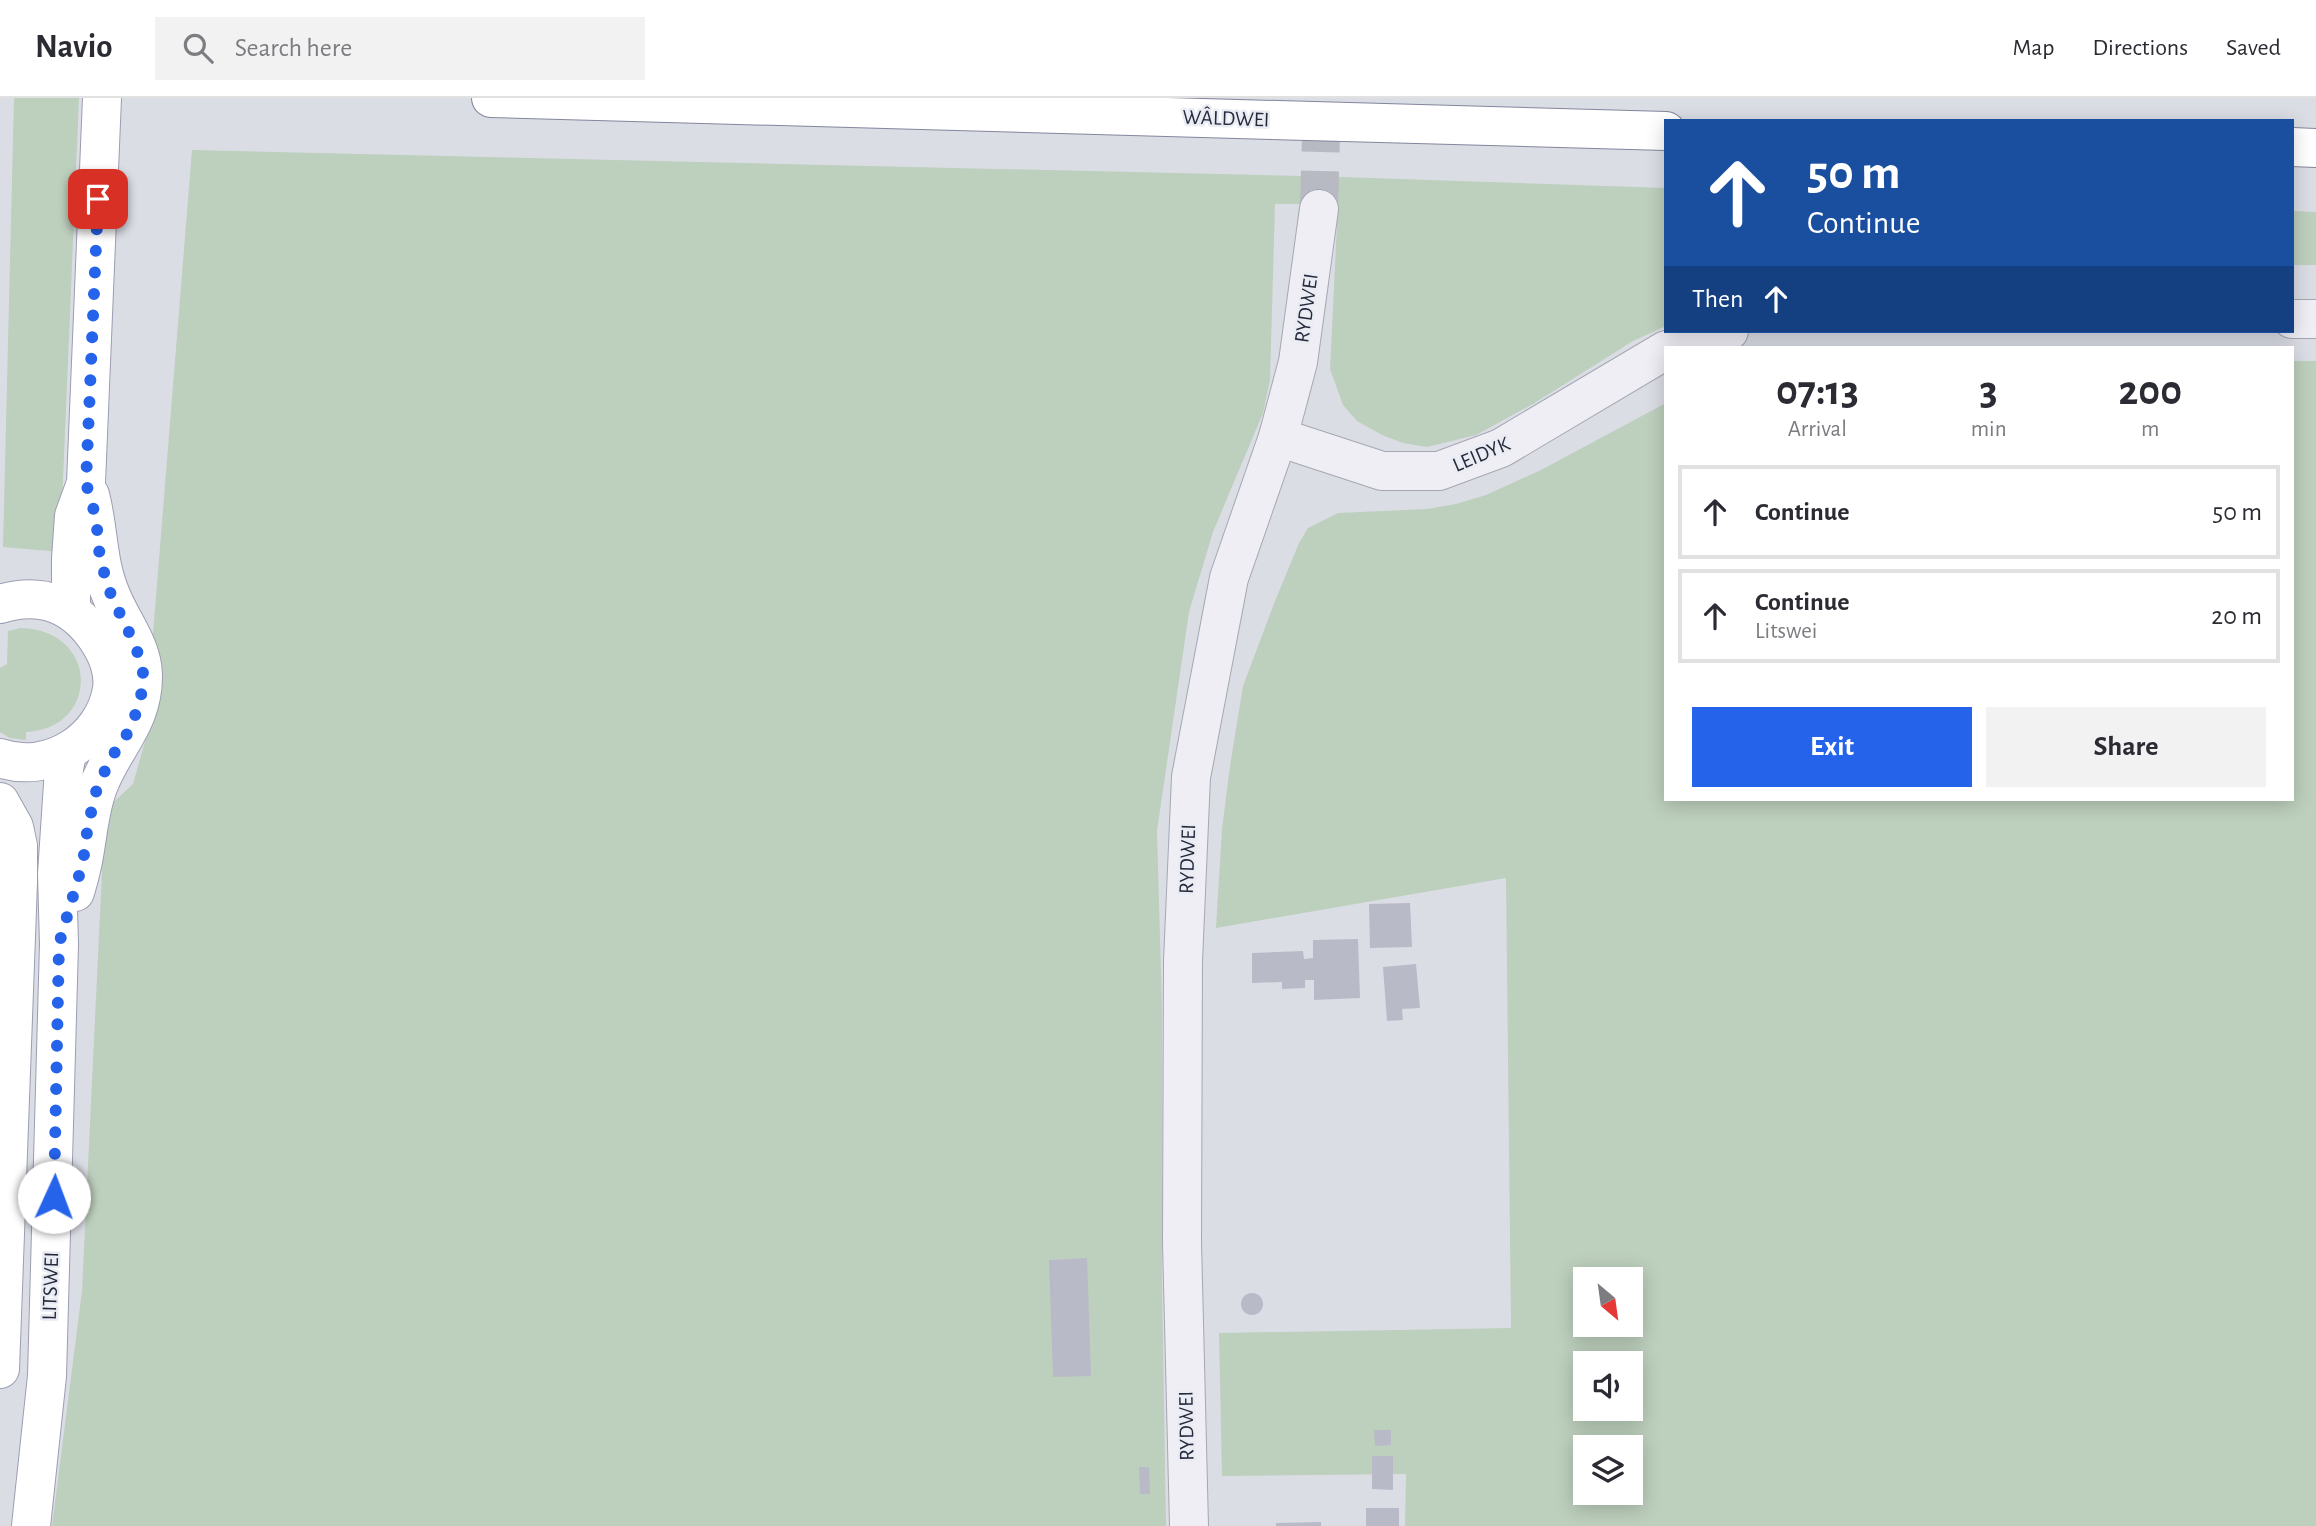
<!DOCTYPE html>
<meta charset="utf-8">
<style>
:root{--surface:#fff;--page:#f2f2f3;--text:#2b2b33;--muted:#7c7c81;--line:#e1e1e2;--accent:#2563eb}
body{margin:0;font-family:"Alegreya Sans",sans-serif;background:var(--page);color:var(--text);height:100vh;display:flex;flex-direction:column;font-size:26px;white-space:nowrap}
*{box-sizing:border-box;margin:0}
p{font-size:23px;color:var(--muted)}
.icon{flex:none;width:38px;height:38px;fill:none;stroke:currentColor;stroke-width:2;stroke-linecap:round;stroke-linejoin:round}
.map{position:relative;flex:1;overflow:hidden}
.side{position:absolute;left:1664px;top:248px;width:630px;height:455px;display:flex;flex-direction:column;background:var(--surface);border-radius:0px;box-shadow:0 4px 18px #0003}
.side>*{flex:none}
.guide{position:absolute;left:1664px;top:21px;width:630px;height:214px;border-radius:0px;box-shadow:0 4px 18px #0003;background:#1a4fa0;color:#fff;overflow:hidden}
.needle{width:46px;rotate:151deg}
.controls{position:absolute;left:1573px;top:1169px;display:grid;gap:14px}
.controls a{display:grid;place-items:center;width:70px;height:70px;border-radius:0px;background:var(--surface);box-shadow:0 4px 18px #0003;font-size:35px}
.pin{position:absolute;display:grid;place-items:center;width:60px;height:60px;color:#fff;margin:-30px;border-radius:14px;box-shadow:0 4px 10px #0006}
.me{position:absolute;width:77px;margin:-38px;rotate:2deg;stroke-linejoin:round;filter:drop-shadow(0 0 5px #0008)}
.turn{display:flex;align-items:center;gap:24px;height:147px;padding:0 28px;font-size:32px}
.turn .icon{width:91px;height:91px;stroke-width:2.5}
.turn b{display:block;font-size:49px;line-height:60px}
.then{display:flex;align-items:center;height:66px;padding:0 28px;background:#0003;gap:14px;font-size:26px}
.eta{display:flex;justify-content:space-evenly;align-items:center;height:119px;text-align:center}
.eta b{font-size:42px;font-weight:600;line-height:49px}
.action{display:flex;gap:14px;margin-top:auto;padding:14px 28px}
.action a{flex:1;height:80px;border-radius:0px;background:var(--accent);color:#fff;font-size:28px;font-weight:600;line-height:80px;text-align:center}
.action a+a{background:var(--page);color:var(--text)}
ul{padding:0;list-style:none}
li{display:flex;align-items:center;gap:21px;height:94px;margin:0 14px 10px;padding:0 14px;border:4px solid var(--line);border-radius:0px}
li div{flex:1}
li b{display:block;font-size:26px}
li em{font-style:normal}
header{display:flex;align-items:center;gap:42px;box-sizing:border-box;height:98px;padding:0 35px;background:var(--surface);border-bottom:2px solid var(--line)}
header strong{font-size:33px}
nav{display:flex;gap:38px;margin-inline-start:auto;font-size:24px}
.search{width:490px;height:63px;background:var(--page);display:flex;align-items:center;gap:18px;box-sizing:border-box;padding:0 24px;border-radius:0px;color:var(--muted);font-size:26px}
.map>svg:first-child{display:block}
.green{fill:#bdcfbd;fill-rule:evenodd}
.building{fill:#b9bac8}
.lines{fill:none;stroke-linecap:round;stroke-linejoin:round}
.street-tunnel{stroke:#b7b9c3;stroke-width:38;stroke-dasharray:38 19;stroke-linecap:butt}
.street-casing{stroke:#a5a7b2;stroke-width:40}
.primary-casing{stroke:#9b9eb1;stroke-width:40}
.highway-casing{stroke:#83869c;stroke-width:40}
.street{stroke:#eeeef4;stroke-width:38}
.primary{stroke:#fff;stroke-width:38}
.highway{stroke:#fff;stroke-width:38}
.route{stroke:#2563eb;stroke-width:12;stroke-dasharray:0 21.6}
.labels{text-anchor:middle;stroke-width:5;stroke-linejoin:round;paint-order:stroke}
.street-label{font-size:21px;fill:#26283b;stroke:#eaecf3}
</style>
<header>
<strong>Navio</strong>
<div class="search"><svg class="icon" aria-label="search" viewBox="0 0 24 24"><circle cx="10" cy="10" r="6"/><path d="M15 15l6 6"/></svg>Search here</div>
<nav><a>Map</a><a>Directions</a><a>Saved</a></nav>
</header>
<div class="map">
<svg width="2316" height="1428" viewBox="0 0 2316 1428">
<rect width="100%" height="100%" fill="#dbdde5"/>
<!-- green -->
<g class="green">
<path d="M 14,0 L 79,0 L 60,454 L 3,449 Z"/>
<path d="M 192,52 L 1342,79 L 1666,90 L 1666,228 L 1633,243 L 1533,306 L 1476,337 L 1427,349 L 1403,345 L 1382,337 L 1357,323 L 1343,307 L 1330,271 L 1338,106 L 1275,106 L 1270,282 L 1263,315 L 1213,434 L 1189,514 L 1157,733 L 1162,911 L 1162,1182 L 1166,1428 L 52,1428 L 82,1193 L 105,712 L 133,686 L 157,601 L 153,536 Z"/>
<path d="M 2292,113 L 2316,114 L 2316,167 L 2293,167 Z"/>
<path d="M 2293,263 L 2316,263 L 2316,1428 L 1405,1428 L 1406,1376 L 1222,1378 L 1219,1235 L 1511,1230 L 1506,780 L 1216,830 L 1222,731 L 1230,668 L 1243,588 L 1275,503 L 1299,445 L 1308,430 L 1338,415 L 1427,411 L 1456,406 L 1486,397 L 1541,372 L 1666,305 L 1666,702 L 2292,702 ZM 1586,1181 L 1631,1181 L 1631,1227 L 1586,1227 ZM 1586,1265 L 1631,1265 L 1631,1311 L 1586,1311 ZM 1586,1349 L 1631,1349 L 1631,1395 L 1586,1395 Z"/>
<path d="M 21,530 C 100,532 100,631 26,634 L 26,642 L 10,640 L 0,634 L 0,570 L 7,566 L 8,533 Z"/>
</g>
<!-- building -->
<g class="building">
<path d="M 1410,805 L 1412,849 L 1370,850 L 1369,806 Z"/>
<path d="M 1358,841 L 1360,900 L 1314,902 L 1314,882 L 1305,882 L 1305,890 L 1282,891 L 1282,884 L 1252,885 L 1252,855 L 1303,853 L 1304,861 L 1313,860 L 1313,842 Z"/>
<path d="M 1416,866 L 1420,910 L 1402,911 L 1403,922 L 1387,923 L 1383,869 Z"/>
<path d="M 1087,1160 L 1091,1278 L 1053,1279 L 1049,1162 Z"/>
<circle cx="1252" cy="1206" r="11"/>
<path d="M 1374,1332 L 1391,1332 L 1391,1347 L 1375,1348 Z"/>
<path d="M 1372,1358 L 1393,1358 L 1393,1392 L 1372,1391 Z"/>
<path d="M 1139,1369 L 1149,1369 L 1150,1396 L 1140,1396 Z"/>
<rect x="1366" y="1410" width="33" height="18"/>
<path d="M 1321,1424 L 1321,1428 L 1276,1428 L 1276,1425 Z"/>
</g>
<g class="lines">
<!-- street-tunnel -->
<path class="street-tunnel" d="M 1319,111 L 1322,0"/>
<defs>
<g id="street">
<path d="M 2292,221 L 2316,221"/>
<path d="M 1673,250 L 1729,233"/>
<path d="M 1278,339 L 1382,373 L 1439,373 L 1501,350 L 1666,252"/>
<path d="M 1189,1428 L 1182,1144 L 1183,863 L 1191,679 L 1229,480 L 1278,339 L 1298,264 L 1319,111"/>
</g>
<g id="primary">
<path d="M 0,506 C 43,493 76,507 100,545 C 108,558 114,575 112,591 C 104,642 49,677 0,660"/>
<path d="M 71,512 L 71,461 L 74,418 L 86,385 L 102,0"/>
<path d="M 0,704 L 14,729 L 18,748 L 18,784 L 0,1271"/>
<path d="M 75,794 C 78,784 81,773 83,763 C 88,738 89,713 98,689 C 113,648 144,625 143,576 C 142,547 121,523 111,497 C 97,465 99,430 90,397"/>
<path d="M 31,1428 L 47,1278 L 59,846 L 57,776 L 64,671 L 67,655"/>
</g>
<g id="highway">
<path d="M 491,0 L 1666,33"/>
<path d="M 2292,49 L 2316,50"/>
<path d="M 0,906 L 11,929"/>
</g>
</defs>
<!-- street casing -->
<use href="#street" class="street-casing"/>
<!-- primary casing -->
<use href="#primary" class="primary-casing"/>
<!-- highway casing -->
<use href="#highway" class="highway-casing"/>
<!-- street -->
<use href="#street" class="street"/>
<!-- primary -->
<use href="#primary" class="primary"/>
<!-- highway -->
<use href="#highway" class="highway"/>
</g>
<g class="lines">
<!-- route -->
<path class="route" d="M 54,1099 L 59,846 L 83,764 L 88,727 L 97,690 L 111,660 L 131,630 L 141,599 L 143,574 L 136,549 L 111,497 L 100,461 L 96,420 L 86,385 L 98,101"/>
</g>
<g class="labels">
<!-- street labels -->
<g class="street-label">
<text transform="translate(1226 20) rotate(2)" y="7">WÂLDWEI</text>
<text transform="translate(1306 210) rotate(-82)" y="7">RYDWEI</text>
<text transform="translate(1481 356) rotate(-23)" y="7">LEIDYK</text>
<text transform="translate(1187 761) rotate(-88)" y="7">RYDWEI</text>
<text transform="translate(50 1188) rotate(-88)" y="7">LITSWEI</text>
<text transform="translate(1186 1328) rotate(-91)" y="7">RYDWEI</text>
</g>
</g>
</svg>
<div class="controls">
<a><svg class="needle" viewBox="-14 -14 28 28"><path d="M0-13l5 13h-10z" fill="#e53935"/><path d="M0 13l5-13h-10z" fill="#7c7c81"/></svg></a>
<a><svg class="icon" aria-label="sound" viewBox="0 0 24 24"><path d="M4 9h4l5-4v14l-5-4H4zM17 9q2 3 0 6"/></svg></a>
<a><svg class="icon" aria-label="layers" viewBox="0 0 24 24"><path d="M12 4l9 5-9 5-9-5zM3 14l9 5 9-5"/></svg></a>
</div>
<div class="pin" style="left:98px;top:101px;background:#d93025"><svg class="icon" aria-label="arrive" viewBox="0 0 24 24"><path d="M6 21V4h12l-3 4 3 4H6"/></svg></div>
<svg class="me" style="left:54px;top:1099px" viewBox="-20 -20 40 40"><circle r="19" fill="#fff"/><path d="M0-13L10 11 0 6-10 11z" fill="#2563eb"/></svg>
<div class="guide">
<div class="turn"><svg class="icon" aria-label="ahead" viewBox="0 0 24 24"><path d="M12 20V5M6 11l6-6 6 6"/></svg><div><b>50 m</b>Continue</div></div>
<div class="then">Then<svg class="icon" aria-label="ahead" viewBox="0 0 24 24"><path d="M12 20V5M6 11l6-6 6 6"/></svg></div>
</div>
<section class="side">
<div class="eta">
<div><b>07:13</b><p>Arrival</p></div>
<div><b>3</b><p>min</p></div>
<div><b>200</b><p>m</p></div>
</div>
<ul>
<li><svg class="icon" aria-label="ahead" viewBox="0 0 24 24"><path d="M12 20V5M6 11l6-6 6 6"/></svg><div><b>Continue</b></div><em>50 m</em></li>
<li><svg class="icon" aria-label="ahead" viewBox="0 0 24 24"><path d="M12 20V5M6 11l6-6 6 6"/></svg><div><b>Continue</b><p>Litswei</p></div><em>20 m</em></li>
</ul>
<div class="action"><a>Exit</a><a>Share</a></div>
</section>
</div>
